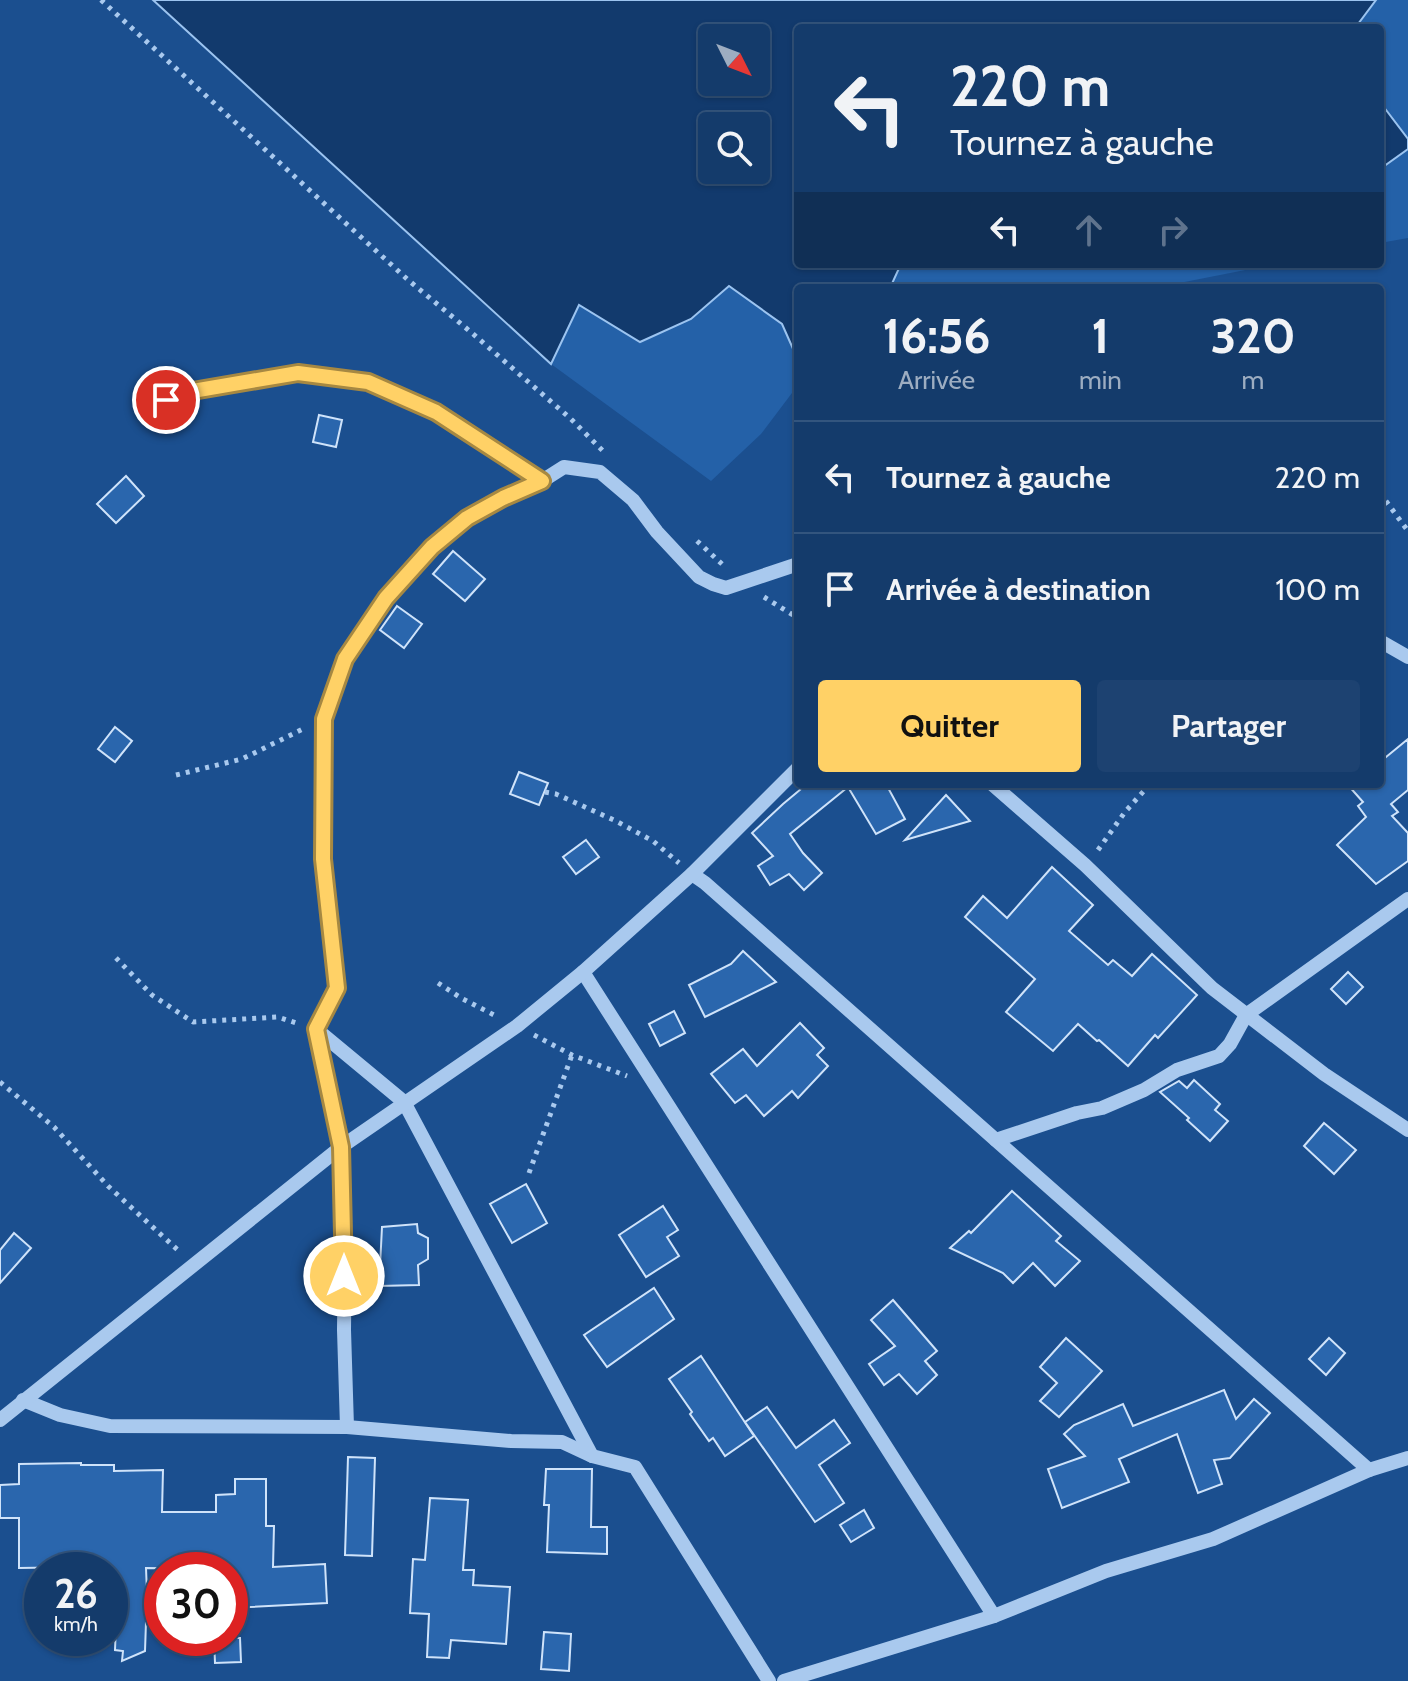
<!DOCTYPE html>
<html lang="fr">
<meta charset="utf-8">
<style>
:root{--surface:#143b6b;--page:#1d4271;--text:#f1f3f6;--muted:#9dadc1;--line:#33557e;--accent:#ffd166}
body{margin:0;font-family:Cabin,sans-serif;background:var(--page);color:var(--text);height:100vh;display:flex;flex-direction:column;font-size:30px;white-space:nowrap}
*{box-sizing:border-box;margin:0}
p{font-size:26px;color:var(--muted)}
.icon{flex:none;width:44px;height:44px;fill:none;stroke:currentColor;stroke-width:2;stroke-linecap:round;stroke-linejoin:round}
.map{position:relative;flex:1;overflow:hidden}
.details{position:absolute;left:794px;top:284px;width:590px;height:504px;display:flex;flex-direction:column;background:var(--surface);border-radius:8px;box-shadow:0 2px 6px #0004,0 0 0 2px var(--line)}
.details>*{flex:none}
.top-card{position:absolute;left:794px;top:24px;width:590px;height:244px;border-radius:8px;box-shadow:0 2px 6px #0004,0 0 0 2px var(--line);background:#143b6b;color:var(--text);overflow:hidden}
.needle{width:52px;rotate:132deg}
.fabs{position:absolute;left:698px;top:24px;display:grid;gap:16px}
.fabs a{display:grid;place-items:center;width:72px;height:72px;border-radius:8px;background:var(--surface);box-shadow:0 2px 6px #0004,0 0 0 2px var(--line);font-size:40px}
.speed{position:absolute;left:24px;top:1552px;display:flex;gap:16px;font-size:40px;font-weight:700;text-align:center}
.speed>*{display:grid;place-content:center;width:104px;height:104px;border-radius:50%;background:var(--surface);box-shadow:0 2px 6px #0004,0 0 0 2px var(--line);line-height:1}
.speed small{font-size:20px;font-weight:400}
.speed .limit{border:12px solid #d22;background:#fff;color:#111}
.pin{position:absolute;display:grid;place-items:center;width:68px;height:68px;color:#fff;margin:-34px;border:4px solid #fff;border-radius:50%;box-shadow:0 2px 8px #0007}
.me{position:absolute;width:88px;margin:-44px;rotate:0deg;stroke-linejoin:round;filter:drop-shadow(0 0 6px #0008)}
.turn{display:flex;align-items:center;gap:28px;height:168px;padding:0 24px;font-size:36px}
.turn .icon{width:104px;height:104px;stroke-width:2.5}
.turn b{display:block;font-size:56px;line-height:68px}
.lanes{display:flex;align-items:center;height:76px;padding:0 24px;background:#0003;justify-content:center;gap:40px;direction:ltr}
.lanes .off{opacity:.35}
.eta{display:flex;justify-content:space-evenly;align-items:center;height:136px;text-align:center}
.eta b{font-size:48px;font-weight:700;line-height:56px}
.button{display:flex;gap:16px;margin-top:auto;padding:16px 24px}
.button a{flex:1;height:92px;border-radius:8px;background:var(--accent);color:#111;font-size:32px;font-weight:700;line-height:92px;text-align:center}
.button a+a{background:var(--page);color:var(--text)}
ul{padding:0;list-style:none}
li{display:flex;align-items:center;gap:24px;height:112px;padding:0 24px;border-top:2px solid var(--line)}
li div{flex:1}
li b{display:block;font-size:30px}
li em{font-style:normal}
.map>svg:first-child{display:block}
.green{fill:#2461a8}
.water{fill:#123a6d;stroke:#9cc4f0;stroke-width:2;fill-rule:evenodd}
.building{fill:#2a66ad;stroke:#cfe3fa;stroke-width:2}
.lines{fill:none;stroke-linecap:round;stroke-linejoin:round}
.path{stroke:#a9c9ee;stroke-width:5;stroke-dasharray:4 6;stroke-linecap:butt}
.minor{stroke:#a9c9ee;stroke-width:14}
.route-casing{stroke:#a68842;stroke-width:20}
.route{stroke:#ffd166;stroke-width:14}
</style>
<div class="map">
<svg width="1408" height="1681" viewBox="0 0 1408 1681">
<rect width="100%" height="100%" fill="#1b4f8f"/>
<!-- green -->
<g class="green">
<path d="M 1376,0 L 1408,0 L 1408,139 L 1380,102 L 1380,28 L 1355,28 Z"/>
<path d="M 1408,149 L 1408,238 L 1380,243 L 1380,169 Z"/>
<path d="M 901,264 L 1276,264 L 1154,288 L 890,288 Z"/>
<path d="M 729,286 L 782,324 L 798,360 L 798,385 L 761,434 L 711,481 L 551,364 L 579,305 L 691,319 Z"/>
</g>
<!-- water -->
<g class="water">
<path d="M 153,0 L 1376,0 L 1355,28 L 798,28 L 798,264 L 901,264 L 890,288 L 798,288 L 798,360 L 782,324 L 729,286 L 691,319 L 640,342 L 579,305 L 551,364 ZM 712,38 L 756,38 L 756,82 L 712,82 ZM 712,126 L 756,126 L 756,170 L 712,170 Z"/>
<path d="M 1380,102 L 1408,139 L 1408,149 L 1380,169 Z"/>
</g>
<!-- building -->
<g class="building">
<path d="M 319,415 L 342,420 L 336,447 L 313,442 Z"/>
<path d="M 126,476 L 144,496 L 116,523 L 97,504 Z"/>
<path d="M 453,551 L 485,579 L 465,601 L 433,574 Z"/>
<path d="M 397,606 L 422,624 L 404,648 L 380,630 Z"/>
<path d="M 115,727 L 132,741 L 115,762 L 98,749 Z"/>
<path d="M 1408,739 L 1408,790 L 1391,804 L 1398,812 L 1392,816 L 1408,833 L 1408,861 L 1376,884 L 1337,845 L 1366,817 L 1358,806 L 1363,802 L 1347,784 L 1380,784 L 1380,762 Z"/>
<path d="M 519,772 L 548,783 L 539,805 L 510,794 Z"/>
<path d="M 807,784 L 886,784 L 905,819 L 876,834 L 848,787 L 790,834 L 803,853 L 822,873 L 804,890 L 789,874 L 770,885 L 758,866 L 773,856 L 752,833 L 783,804 Z"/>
<path d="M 946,795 L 970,821 L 905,840 Z"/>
<path d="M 586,840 L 599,857 L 576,874 L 563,857 Z"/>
<path d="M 1052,867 L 1093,905 L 1069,931 L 1108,965 L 1113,960 L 1132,976 L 1152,954 L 1197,995 L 1158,1038 L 1155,1035 L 1128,1066 L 1099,1040 L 1097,1041 L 1078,1024 L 1053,1051 L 1006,1012 L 1035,979 L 965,917 L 983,896 L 1007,918 Z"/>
<path d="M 743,951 L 776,982 L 705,1017 L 689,985 L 731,964 Z"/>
<path d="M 1348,972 L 1363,987 L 1346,1004 L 1331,989 Z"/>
<path d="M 674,1011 L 685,1033 L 660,1046 L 649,1024 Z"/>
<path d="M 800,1023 L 824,1048 L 817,1055 L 828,1066 L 798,1098 L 792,1091 L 764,1116 L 746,1095 L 735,1103 L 711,1074 L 743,1049 L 757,1066 Z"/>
<path d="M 1194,1080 L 1220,1104 L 1215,1110 L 1228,1121 L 1210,1141 L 1187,1120 L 1189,1118 L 1160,1092 L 1179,1081 L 1187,1088 Z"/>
<path d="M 1324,1123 L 1356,1150 L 1334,1174 L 1304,1146 Z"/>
<path d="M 526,1184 L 547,1223 L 512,1243 L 490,1204 Z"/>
<path d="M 1012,1191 L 1061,1236 L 1056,1241 L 1080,1261 L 1055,1286 L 1033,1263 L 1013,1283 L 1003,1273 L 950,1248 L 969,1231 L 971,1233 Z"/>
<path d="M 663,1206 L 678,1230 L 667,1237 L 679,1256 L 646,1277 L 619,1235 Z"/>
<path d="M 417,1224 L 418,1233 L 428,1238 L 428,1259 L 418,1265 L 419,1285 L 379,1286 L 382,1227 Z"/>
<path d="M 14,1233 L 31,1248 L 0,1283 L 0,1250 Z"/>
<path d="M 654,1288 L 674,1319 L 607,1367 L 584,1335 Z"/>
<path d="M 893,1300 L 937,1351 L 925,1361 L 937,1375 L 917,1394 L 899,1374 L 884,1385 L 869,1364 L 895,1346 L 871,1320 Z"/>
<path d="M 1066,1338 L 1102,1371 L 1059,1417 L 1040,1401 L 1057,1383 L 1040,1367 Z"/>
<path d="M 1329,1338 L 1345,1353 L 1326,1375 L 1309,1359 Z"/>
<path d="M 701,1356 L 754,1436 L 725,1456 L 713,1438 L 709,1441 L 690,1414 L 692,1412 L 669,1379 Z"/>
<path d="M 1224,1390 L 1236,1419 L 1254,1399 L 1270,1413 L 1230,1458 L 1214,1460 L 1222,1484 L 1198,1493 L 1177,1434 L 1119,1459 L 1129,1482 L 1062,1508 L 1048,1469 L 1085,1456 L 1064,1434 L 1074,1425 L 1123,1404 L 1133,1426 Z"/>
<path d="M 767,1407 L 796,1448 L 834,1420 L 850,1443 L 819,1465 L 844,1503 L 815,1522 L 745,1422 Z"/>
<path d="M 348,1457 L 375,1458 L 372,1556 L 345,1555 Z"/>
<path d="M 81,1463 L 81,1465 L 114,1465 L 114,1471 L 163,1470 L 162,1512 L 216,1512 L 216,1495 L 235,1494 L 235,1479 L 266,1479 L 266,1526 L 274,1526 L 273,1567 L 325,1564 L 327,1603 L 230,1608 L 230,1569 L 146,1568 L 147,1593 L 145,1651 L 122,1661 L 123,1651 L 115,1650 L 117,1601 L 110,1602 L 110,1570 L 82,1570 L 82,1567 L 19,1568 L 19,1518 L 0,1518 L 0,1485 L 19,1484 L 19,1464 Z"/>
<path d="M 546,1469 L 592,1469 L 591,1527 L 607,1527 L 607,1554 L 547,1552 L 549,1505 L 544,1505 Z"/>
<path d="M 430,1498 L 468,1500 L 463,1570 L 474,1570 L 473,1585 L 510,1587 L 506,1644 L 451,1640 L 449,1658 L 427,1657 L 429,1614 L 410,1613 L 413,1559 L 425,1560 Z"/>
<path d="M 864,1510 L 874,1528 L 851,1542 L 840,1525 Z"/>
<path d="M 544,1632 L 571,1634 L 569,1671 L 541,1669 Z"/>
<path d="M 214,1638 L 240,1638 L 241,1662 L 215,1663 Z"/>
</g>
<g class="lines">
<!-- path -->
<g class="path">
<path d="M 101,0 L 407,279 L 472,333 L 571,419 L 603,451"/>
<path d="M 1380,493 L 1408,531"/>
<path d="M 697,541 L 722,564"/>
<path d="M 764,597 L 798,618"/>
<path d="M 176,775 L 242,759 L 305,728"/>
<path d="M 545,792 L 556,794 L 616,821 L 653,841 L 679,863"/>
<path d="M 1098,850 L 1125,812 L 1150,784"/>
<path d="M 116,958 L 152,995 L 193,1022 L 278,1017 L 299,1024"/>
<path d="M 438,983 L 461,998 L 496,1016"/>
<path d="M 534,1035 L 572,1055 L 627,1076"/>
<path d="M 0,1082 L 54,1127 L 108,1186 L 181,1253"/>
<path d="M 529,1173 L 572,1055"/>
</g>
<!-- minor -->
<g class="minor">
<path d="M 166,400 L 181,393 L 298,373 L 368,382 L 436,412 L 542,481 L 564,467 L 600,472 L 633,500 L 657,532 L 699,577 L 713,584 L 726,588 L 798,564"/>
<path d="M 1380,641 L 1408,657"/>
<path d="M 992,784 L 1085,865 L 1212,988 L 1324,1074 L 1408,1130"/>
<path d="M 692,874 L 705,883 L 1369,1470"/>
<path d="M 583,972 L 994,1616"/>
<path d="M 316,1029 L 404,1102 L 592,1456"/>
<path d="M 996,1140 L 1077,1113 L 1102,1108 L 1144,1090 L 1177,1070 L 1219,1056 L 1230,1044 L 1246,1015 L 1408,899"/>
<path d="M 23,1400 L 60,1415 L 110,1426 L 347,1427 L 511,1441 L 562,1442 L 592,1456 L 635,1467 L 769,1681"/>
<path d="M 0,1420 L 341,1147 L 517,1026 L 583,972 L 692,874 L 798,768"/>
<path d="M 347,1427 L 344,1330 L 345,1249 L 341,1147 L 316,1029 L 337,988 L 323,859 L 324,719 L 345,659 L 386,598 L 432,547 L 467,518 L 503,498 L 542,481"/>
<path d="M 784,1681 L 994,1616 L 1106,1571 L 1213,1539 L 1369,1470 L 1408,1458"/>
</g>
</g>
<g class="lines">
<defs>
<path id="route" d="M 166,400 L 181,393 L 298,373 L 368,382 L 436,412 L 542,481 L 503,498 L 467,518 L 432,547 L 386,598 L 345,659 L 324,719 L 323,859 L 337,988 L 316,1029 L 341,1147 L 344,1276"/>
</defs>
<!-- route casing -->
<use href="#route" class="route-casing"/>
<!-- route -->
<use href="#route" class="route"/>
</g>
</svg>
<div class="fabs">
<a><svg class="needle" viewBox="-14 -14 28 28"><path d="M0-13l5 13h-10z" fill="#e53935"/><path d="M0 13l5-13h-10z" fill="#9dadc1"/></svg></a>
<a><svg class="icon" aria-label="search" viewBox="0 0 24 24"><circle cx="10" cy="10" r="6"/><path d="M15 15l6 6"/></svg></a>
</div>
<div class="speed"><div>26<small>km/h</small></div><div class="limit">30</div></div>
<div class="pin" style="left:166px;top:400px;background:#d93025"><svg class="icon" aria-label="arrive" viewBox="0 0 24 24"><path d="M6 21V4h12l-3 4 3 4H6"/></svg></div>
<svg class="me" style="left:344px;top:1276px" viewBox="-20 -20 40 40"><circle r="17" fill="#ffd166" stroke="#fff" stroke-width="3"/><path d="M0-11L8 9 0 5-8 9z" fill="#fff"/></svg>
<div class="top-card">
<div class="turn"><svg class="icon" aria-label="left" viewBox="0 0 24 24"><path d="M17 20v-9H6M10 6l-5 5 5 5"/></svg><div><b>220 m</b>Tournez à gauche</div></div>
<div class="lanes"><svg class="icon" aria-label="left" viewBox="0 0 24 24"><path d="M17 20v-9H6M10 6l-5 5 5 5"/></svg><svg class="icon off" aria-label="ahead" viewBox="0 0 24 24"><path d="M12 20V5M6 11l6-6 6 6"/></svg><svg class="icon off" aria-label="right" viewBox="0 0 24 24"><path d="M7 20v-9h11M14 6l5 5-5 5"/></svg></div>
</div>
<section class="details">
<div class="eta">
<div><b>16:56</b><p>Arrivée</p></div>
<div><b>1</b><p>min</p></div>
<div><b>320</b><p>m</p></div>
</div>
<ul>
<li><svg class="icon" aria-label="left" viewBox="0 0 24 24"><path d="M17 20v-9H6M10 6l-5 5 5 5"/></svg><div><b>Tournez à gauche</b></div><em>220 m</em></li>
<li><svg class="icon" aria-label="arrive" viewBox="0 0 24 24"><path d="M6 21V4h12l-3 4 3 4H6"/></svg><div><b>Arrivée à destination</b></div><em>100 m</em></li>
</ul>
<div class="button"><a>Quitter</a><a>Partager</a></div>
</section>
</div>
